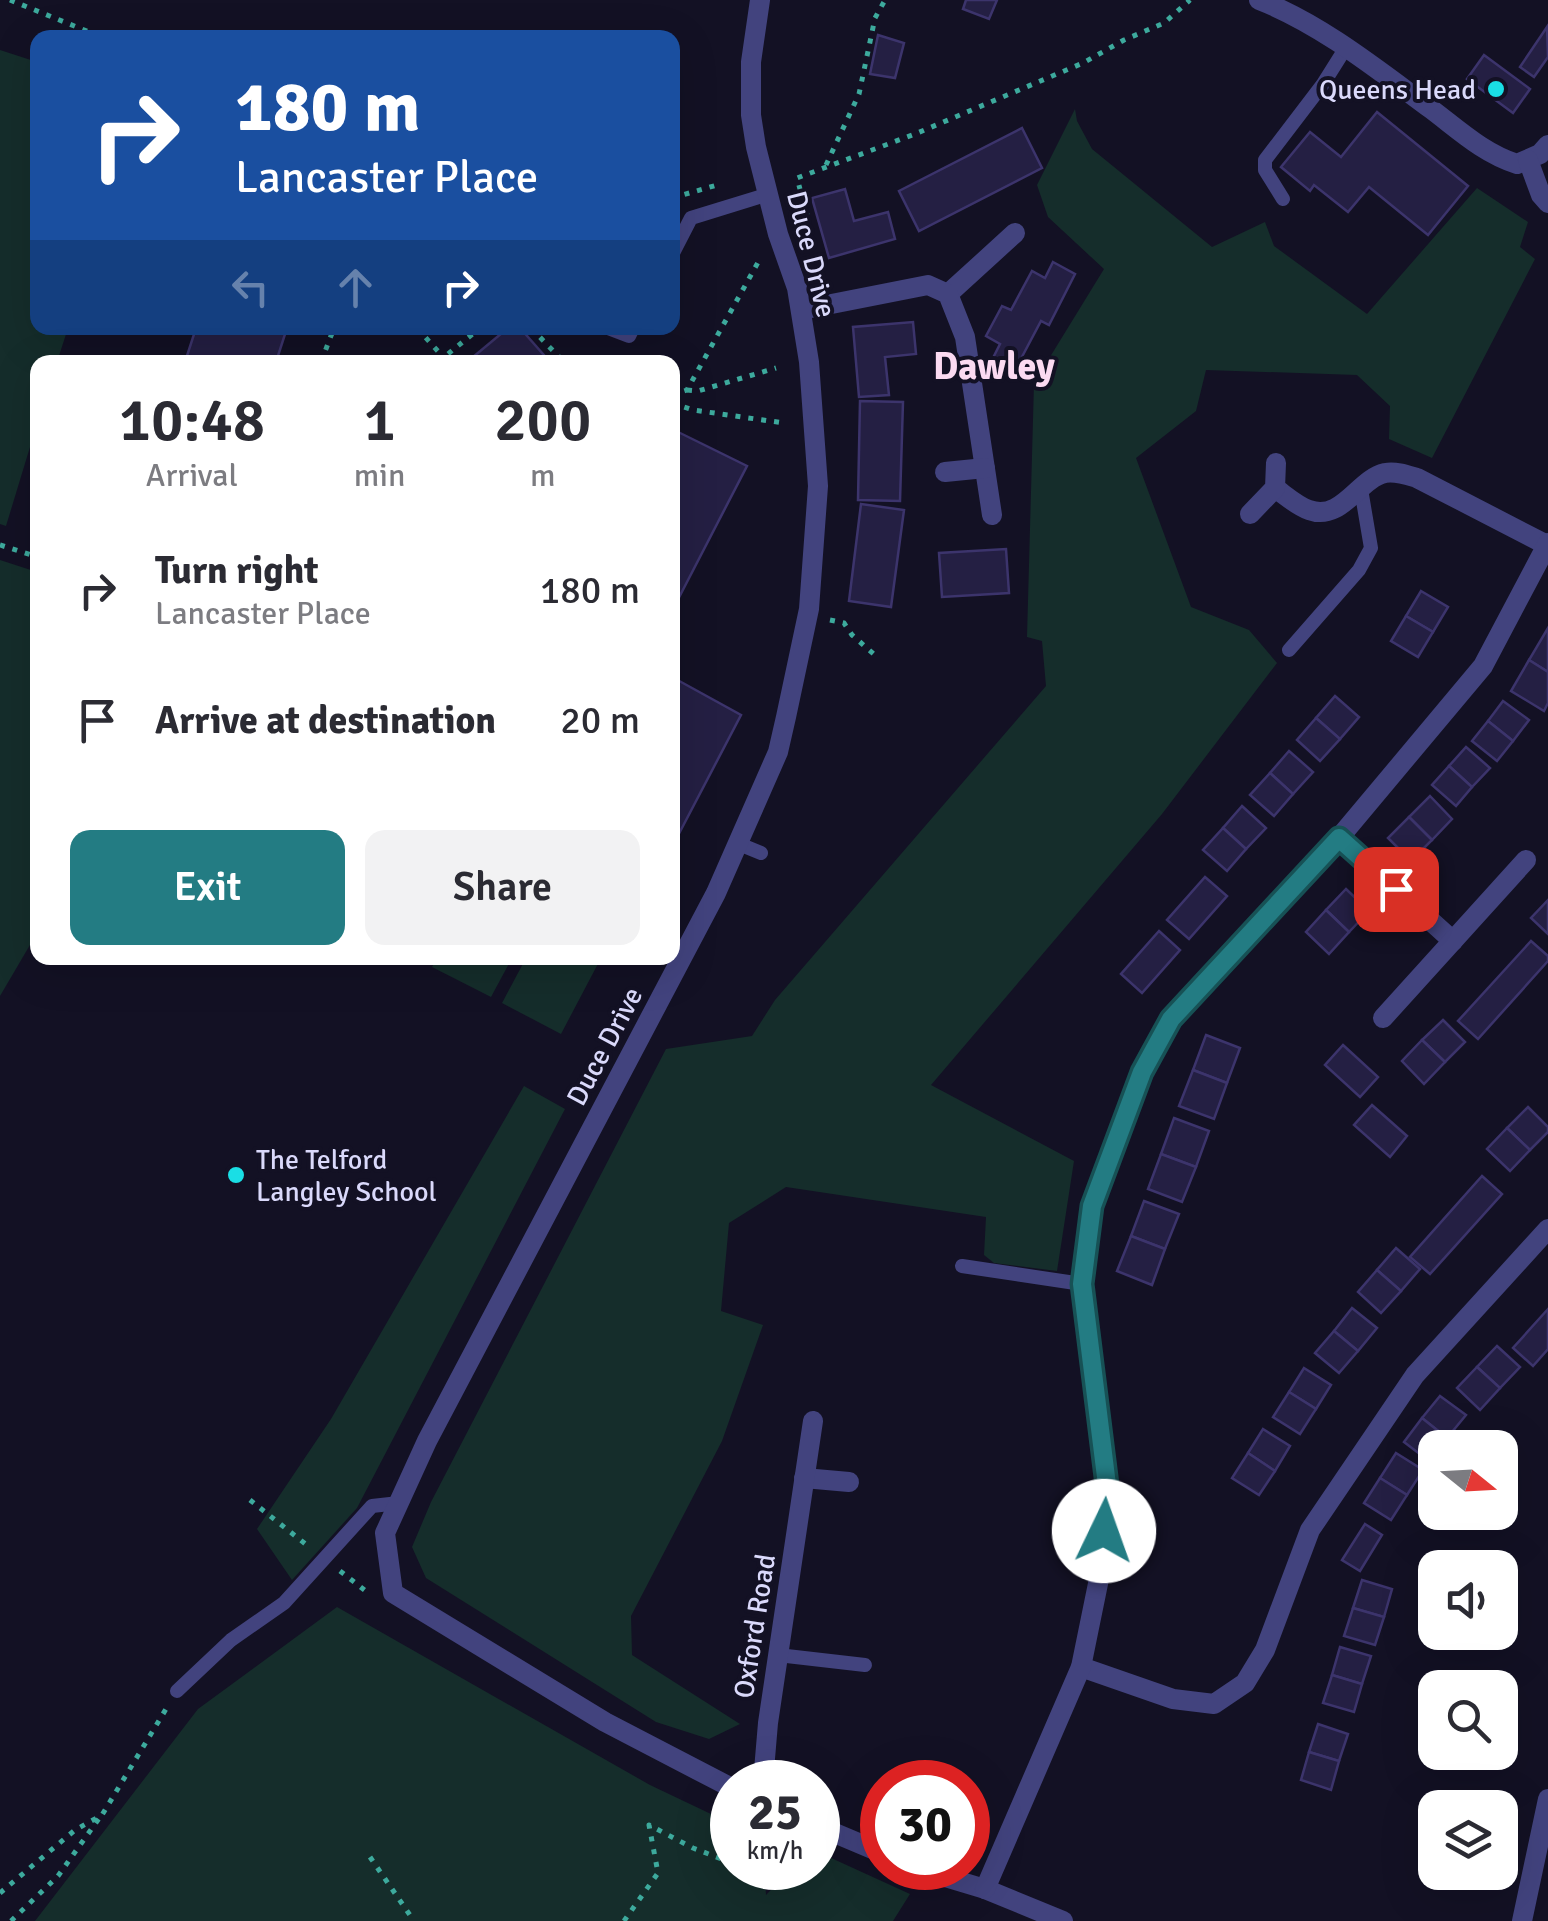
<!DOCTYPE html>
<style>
:root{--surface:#fff;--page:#f2f2f3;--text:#2b2b33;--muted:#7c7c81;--accent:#237c83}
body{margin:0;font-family:Signika,sans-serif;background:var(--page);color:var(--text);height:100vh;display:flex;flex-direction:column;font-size:38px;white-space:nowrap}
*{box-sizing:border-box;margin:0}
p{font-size:32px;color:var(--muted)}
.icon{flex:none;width:55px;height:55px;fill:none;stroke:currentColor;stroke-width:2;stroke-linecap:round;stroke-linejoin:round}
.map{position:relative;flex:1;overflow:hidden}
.side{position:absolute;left:30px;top:355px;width:650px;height:610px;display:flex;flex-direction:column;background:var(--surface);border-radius:20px;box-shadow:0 10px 40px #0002}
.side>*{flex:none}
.banner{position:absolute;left:30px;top:30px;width:650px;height:305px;border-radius:20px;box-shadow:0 10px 40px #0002;background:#1a4fa0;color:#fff;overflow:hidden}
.needle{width:65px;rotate:108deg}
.buttons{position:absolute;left:1418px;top:1430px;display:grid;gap:20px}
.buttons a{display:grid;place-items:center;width:100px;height:100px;border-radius:20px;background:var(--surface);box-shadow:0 10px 40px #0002;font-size:50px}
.speed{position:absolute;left:710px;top:1760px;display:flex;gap:20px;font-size:50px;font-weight:700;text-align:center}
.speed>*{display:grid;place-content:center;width:130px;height:130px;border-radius:50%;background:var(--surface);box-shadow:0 10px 40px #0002;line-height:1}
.speed small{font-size:25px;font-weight:400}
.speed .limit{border:15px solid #d22;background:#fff;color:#111}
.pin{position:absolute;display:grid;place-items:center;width:85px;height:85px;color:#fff;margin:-42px;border-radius:20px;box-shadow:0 5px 15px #0006}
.me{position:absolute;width:110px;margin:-55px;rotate:3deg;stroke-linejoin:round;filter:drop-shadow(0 0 8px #0008)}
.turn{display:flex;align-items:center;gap:35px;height:210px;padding:0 40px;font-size:45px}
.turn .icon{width:130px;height:130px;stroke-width:2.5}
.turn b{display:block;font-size:70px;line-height:85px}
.lanes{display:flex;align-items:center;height:95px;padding:0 40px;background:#0003;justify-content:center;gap:50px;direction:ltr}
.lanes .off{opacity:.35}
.eta{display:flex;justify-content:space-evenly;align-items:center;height:170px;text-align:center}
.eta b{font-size:60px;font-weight:600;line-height:70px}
.primary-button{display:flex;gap:20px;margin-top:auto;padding:20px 40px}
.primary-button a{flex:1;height:115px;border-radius:20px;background:var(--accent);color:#fff;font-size:40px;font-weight:600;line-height:115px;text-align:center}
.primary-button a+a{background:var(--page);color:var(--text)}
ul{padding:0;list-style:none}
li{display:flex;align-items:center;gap:30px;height:130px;padding:0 40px}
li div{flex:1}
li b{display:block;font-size:38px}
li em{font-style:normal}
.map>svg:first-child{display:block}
.green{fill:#152d2b}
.building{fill:#241f43;stroke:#3c346c;stroke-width:2.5}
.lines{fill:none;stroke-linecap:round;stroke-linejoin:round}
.path{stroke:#3daa9d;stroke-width:5;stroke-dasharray:5 8;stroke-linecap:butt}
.service{stroke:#42437e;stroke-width:14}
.minor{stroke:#42437e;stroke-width:20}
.route-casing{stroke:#175155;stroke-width:25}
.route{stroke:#237c83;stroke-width:18}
.poi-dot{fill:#1adee5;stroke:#131124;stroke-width:4}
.labels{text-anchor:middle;stroke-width:8;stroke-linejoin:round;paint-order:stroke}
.poi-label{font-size:28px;fill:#dad9fb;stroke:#131124;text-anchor:end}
.street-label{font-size:28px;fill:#dad9fb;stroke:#131124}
.district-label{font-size:38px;font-weight:bold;fill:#fbdaf1;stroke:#131124}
</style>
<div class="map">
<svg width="1548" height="1921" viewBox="0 0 1548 1921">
<rect width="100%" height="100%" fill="#131124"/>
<!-- green -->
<g class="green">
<path d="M 0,50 L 37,62 L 38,328 L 68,328 L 57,362 L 38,362 L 37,424 L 6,526 L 0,524 Z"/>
<path d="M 1075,109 L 1077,121 L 1092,149 L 1212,247 L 1265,222 L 1274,246 L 1367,314 L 1477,188 L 1528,222 L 1520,247 L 1535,259 L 1432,458 L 1389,439 L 1390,406 L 1357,375 L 1206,370 L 1196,411 L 1136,458 L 1191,607 L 1249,630 L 1277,663 L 1162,814 L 931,1085 L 1074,1161 L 1057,1271 L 994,1263 L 984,1255 L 986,1217 L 786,1187 L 729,1223 L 721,1311 L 763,1325 L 722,1441 L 631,1616 L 632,1655 L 740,1724 L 709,1739 L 656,1722 L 426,1578 L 412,1547 L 431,1502 L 666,1049 L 752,1036 L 775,1000 L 1046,686 L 1042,641 L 1027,637 L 1034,383 L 1104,269 L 1048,217 L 1037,185 Z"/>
<path d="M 0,560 L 37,572 L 37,933 L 0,996 Z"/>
<path d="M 437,958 L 512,958 L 491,997 L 432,967 Z"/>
<path d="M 526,958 L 601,958 L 561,1034 L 502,1003 Z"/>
<path d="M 524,1086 L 565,1109 L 357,1508 L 292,1580 L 257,1529 L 331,1419 Z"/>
<path d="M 337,1607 L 650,1785 L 732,1824 L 732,1868 L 764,1868 L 766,1895 L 792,1868 L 818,1868 L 818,1852 L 910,1894 L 893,1921 L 35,1921 L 198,1709 Z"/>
</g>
<!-- building -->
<g class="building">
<path d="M 966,0 L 997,0 L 989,19 L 963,9 Z"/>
<path d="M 1547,27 L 1548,57 L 1534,77 L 1520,67 Z"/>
<path d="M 878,35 L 904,43 L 895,78 L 870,74 Z"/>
<path d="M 1484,55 L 1530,89 L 1513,113 L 1467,79 Z"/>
<path d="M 1377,112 L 1468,186 L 1428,235 L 1369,187 L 1348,212 L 1314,185 L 1310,191 L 1281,167 L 1310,132 L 1341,157 Z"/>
<path d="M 1022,128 L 1042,168 L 919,231 L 899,191 Z"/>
<path d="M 845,189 L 854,221 L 888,212 L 895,239 L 829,258 L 812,198 Z"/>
<path d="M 1053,262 L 1075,274 L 1049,325 L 1041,321 L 1015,370 L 993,358 L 1000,344 L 986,336 L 1002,306 L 1011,310 L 1032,271 L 1045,278 Z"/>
<path d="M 913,322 L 916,354 L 885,357 L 889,395 L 859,397 L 853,327 Z"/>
<path d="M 196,328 L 287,328 L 276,362 L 185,362 Z"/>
<path d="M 508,328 L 520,328 L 550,362 L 467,362 Z"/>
<path d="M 860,401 L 903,402 L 900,501 L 858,500 Z"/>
<path d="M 672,429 L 747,466 L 672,611 Z"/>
<path d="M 861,504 L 904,510 L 891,607 L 849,601 Z"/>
<path d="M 1006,549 L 1009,593 L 942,597 L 939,553 Z"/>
<path d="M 1421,591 L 1448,607 L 1433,632 L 1406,616 Z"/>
<path d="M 1406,616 L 1433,632 L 1418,657 L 1391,641 Z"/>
<path d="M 1548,628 L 1548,672 L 1529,660 Z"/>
<path d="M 1529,660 L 1548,672 L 1548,703 L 1544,711 L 1511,691 Z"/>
<path d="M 672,677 L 741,715 L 672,847 Z"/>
<path d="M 1335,696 L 1359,717 L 1340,739 L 1316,718 Z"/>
<path d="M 1503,701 L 1529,720 L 1513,741 L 1488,721 Z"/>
<path d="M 1316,718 L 1340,739 L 1320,761 L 1297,740 Z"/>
<path d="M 1488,721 L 1513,741 L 1497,761 L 1472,741 Z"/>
<path d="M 1466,747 L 1490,768 L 1472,787 L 1449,766 Z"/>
<path d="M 1289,751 L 1313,772 L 1293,794 L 1270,773 Z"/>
<path d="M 1449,766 L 1472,787 L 1456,806 L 1432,785 Z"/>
<path d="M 1270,773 L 1293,794 L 1274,816 L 1250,795 Z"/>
<path d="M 1430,796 L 1452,819 L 1432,840 L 1409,817 Z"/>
<path d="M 1242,806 L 1266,828 L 1246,849 L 1223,828 Z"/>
<path d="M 1409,817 L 1432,840 L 1411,861 L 1388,838 Z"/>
<path d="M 1223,828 L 1246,849 L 1227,871 L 1203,850 Z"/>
<path d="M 1205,877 L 1227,896 L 1189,939 L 1167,920 Z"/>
<path d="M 1346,889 L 1369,911 L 1349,932 L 1326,910 Z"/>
<path d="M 1548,900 L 1548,934 L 1531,918 Z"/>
<path d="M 1326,910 L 1349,932 L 1329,954 L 1306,932 Z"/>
<path d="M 1159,931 L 1180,950 L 1142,993 L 1121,974 Z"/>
<path d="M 1531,941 L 1548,956 L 1548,961 L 1478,1039 L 1458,1021 Z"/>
<path d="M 1443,1020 L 1465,1042 L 1445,1062 L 1422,1040 Z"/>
<path d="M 1206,1035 L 1240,1048 L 1227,1083 L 1193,1070 Z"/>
<path d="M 1422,1040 L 1445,1062 L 1424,1084 L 1402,1061 Z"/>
<path d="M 1343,1045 L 1378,1077 L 1360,1097 L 1325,1065 Z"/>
<path d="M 1193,1070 L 1227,1083 L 1214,1119 L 1179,1106 Z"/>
<path d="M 1372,1105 L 1407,1136 L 1390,1157 L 1354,1125 Z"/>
<path d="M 1528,1107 L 1548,1127 L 1548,1132 L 1530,1150 L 1507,1128 Z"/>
<path d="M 1174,1118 L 1209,1131 L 1196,1167 L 1161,1154 Z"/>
<path d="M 1507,1128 L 1530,1150 L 1510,1171 L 1487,1149 Z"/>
<path d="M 1161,1154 L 1196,1167 L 1182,1202 L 1148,1189 Z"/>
<path d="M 1482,1176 L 1502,1194 L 1430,1274 L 1410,1257 Z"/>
<path d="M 1144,1201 L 1179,1214 L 1165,1249 L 1131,1236 Z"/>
<path d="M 1131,1236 L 1165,1249 L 1152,1285 L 1117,1271 Z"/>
<path d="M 1396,1248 L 1420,1269 L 1401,1291 L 1377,1270 Z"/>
<path d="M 1377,1270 L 1401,1291 L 1381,1313 L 1358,1292 Z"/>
<path d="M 1352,1308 L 1377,1328 L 1358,1351 L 1334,1331 Z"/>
<path d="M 1548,1309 L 1548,1349 L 1533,1366 L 1513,1348 Z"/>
<path d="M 1334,1331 L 1358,1351 L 1339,1373 L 1315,1353 Z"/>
<path d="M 1497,1346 L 1520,1367 L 1500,1388 L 1477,1367 Z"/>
<path d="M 1477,1367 L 1500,1388 L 1480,1410 L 1457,1388 Z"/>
<path d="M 1304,1368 L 1331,1385 L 1316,1409 L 1289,1392 Z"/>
<path d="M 1289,1392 L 1316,1409 L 1300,1434 L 1273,1417 Z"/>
<path d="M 1440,1396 L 1466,1415 L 1447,1438 L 1422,1418 Z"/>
<path d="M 1422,1418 L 1447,1438 L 1440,1448 L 1435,1448 L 1435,1454 L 1429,1461 L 1404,1442 Z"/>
<path d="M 1263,1429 L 1290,1446 L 1275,1471 L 1248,1453 Z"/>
<path d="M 1248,1453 L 1275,1471 L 1259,1495 L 1232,1478 Z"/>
<path d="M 1396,1453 L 1423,1470 L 1407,1495 L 1380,1478 Z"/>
<path d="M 1380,1478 L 1407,1495 L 1391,1520 L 1364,1503 Z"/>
<path d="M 1365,1524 L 1382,1535 L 1360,1571 L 1342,1560 Z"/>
<path d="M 1362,1580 L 1392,1589 L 1384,1617 L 1353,1608 Z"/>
<path d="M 1353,1608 L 1384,1617 L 1375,1645 L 1344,1636 Z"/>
<path d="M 1340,1647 L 1371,1656 L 1362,1684 L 1332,1675 Z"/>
<path d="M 1332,1675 L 1362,1684 L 1354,1712 L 1323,1703 Z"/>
<path d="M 1318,1724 L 1348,1734 L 1339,1761 L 1309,1752 Z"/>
<path d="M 1309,1752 L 1339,1761 L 1331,1790 L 1301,1780 Z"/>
</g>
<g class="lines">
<!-- path -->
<g class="path">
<path d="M 10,0 L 104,38"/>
<path d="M 826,165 L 859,94 L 875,18 L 885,0"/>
<path d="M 672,198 L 717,185"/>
<path d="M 807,215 L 797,178 L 915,134 L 1083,63 L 1124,40 L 1164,23 L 1190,0"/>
<path d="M 417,328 L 444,358"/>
<path d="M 531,328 L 564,362"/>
<path d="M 321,362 L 334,328"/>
<path d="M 438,362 L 480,328"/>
<path d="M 687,390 L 698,391 L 776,368"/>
<path d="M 672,395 L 687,390 L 761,257"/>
<path d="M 672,403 L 693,410 L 784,423"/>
<path d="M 0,545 L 38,557"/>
<path d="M 830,620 L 844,623 L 852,635 L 876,656"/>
<path d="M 250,1500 L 308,1546"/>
<path d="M 340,1571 L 367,1592"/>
<path d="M 370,1857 L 414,1921"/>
<path d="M 739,1868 L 762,1884 L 777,1877 L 779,1868"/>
<path d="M 0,1893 L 75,1830 L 102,1815 L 166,1709"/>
<path d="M 11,1921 L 58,1876 L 100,1817"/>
<path d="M 624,1921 L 658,1873 L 649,1825 L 693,1848 L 732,1863"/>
</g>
<!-- service -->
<g class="service">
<path d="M 1283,199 L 1265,170 L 1265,160 L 1323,84 L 1345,49"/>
<path d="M 672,255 L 691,218 L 769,194"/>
<path d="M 608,328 L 629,336 L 633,328"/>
<path d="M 1289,650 L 1359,570 L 1371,548 L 1361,489"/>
<path d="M 739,844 L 761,853"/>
<path d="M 962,1266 L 1082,1284"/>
<path d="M 778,1655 L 865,1665"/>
<path d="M 177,1691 L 231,1640 L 284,1603 L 372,1506 L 399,1503"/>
</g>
<!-- minor -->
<g class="minor">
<path d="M 1259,0 C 1321,24 1378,70 1431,109 C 1459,130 1483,153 1517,164 L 1540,154 L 1548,145"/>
<path d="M 1528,160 L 1541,195 L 1548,203"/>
<path d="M 948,294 L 1015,233"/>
<path d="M 801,310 L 928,285 L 948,294 L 965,337 L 992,515"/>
<path d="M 945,472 L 985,468"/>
<path d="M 1275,488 C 1285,495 1297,506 1309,510 C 1342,522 1358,479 1385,473 C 1396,471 1407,475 1417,478 L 1547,545"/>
<path d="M 1250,514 L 1275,488 L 1276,463"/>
<path d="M 1339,838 L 1453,941"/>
<path d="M 1383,1018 L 1526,860"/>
<path d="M 804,1478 L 849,1482"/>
<path d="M 1081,1667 L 1173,1699 L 1214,1704 L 1245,1683 L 1265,1650 L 1310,1530 L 1415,1375 L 1548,1229"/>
<path d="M 763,1782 L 768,1723 L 813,1421"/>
<path d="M 732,1788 L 605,1722 L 393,1593 L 385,1533 L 427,1441 L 716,893 L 778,752 L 786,717 L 809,609 L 818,486 L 809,362 L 797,288 L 778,234 L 756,147 L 751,115 L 751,62 L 760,0"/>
<path d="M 818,1826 L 882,1853"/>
<path d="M 915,1868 L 985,1889 L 1063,1921"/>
<path d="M 985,1889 L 1081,1667 L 1101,1569 L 1108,1493 L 1082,1284 L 1091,1206 L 1142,1072 L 1171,1019 L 1339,838 L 1483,666 L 1548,543"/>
<path d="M 1522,1921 L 1548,1799"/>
</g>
</g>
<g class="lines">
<defs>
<path id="route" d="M 1104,1531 L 1108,1493 L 1082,1284 L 1092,1206 L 1142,1072 L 1171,1019 L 1339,838 L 1396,889"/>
</defs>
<!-- route casing -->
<use href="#route" class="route-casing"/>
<!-- route -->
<use href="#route" class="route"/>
</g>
<!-- markers -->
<g class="poi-dot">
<circle cx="1496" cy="89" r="10"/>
<circle cx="236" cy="1175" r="10"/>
</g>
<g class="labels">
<!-- poi labels -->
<g class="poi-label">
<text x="1476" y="99">Queens Head</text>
<text x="256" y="1169" text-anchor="start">The Telford<tspan x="256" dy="32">Langley School</tspan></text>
</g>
<!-- street labels -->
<g class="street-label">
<text transform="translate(812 254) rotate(76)" y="10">Duce Drive</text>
<text transform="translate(604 1046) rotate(-62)" y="10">Duce Drive</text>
<text transform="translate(754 1626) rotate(-81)" y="10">Oxford Road</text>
</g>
<!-- district labels -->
<g class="district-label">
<text x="994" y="379">Dawley</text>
</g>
</g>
</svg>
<div class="buttons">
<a><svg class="needle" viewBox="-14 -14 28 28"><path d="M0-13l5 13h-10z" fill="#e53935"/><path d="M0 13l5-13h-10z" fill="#7c7c81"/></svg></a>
<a><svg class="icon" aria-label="sound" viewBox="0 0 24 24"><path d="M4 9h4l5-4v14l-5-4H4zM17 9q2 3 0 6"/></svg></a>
<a><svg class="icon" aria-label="search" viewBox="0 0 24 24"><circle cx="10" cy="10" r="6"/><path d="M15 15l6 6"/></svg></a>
<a><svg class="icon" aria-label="layers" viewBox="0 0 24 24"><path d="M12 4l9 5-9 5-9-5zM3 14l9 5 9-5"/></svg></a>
</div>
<div class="speed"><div>25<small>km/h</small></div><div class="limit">30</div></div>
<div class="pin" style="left:1396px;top:889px;background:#d93025"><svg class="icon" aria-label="arrive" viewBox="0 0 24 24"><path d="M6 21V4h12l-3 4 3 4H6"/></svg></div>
<svg class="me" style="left:1104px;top:1531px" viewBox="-20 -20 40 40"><circle r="19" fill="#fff"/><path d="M0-13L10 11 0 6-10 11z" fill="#237c83"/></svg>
<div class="banner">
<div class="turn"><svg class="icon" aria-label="right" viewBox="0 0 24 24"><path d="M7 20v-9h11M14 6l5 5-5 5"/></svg><div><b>180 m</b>Lancaster Place</div></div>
<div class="lanes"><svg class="icon off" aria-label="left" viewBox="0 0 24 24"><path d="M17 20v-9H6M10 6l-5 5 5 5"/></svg><svg class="icon off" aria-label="ahead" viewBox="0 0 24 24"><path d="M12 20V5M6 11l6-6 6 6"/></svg><svg class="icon" aria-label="right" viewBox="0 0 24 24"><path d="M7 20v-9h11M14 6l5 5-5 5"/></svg></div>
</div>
<section class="side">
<div class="eta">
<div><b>10:48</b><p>Arrival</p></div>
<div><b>1</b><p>min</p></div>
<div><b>200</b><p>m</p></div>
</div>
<ul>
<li><svg class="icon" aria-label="right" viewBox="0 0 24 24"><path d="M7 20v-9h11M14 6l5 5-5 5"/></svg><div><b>Turn right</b><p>Lancaster Place</p></div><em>180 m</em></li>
<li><svg class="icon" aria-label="arrive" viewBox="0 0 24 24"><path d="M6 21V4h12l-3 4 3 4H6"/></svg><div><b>Arrive at destination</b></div><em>20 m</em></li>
</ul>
<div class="primary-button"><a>Exit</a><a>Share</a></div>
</section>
</div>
